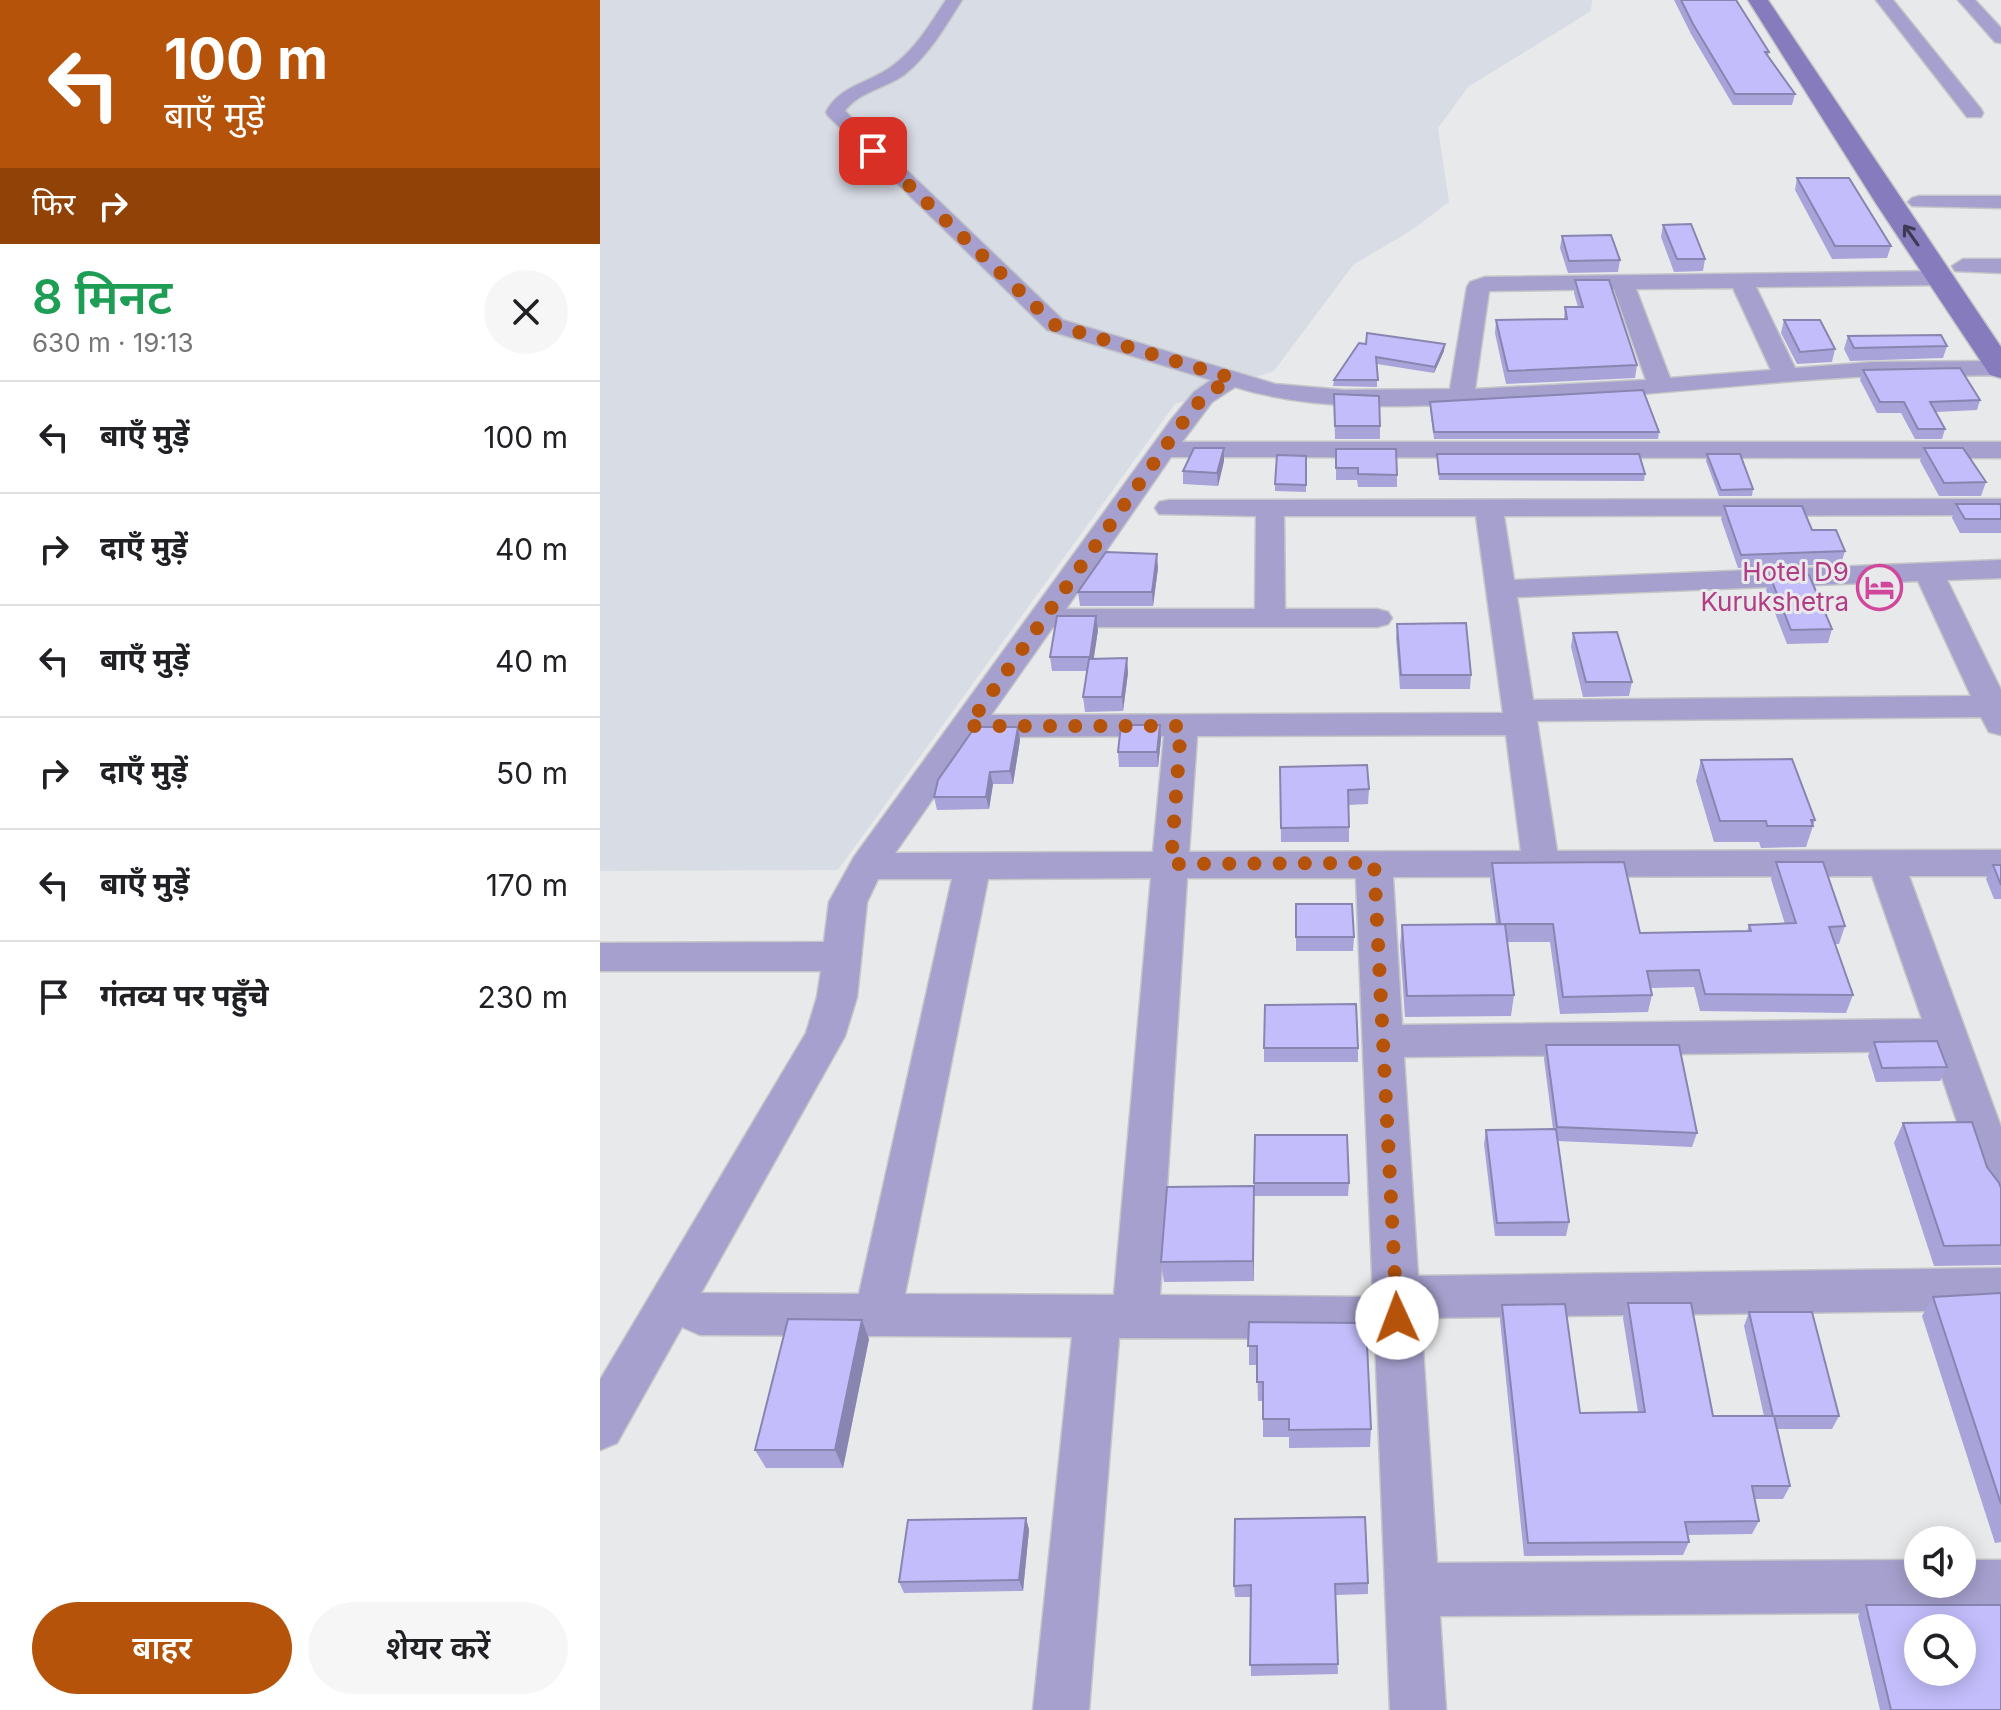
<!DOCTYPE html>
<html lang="hi">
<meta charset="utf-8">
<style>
:root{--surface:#fff;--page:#f6f6f6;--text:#202124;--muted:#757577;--line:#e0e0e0;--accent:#b45309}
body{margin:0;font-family:Inter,"Noto Sans Devanagari",sans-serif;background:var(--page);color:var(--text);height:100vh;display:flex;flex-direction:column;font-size:30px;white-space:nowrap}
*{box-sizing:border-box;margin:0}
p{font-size:26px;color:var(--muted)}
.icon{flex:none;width:44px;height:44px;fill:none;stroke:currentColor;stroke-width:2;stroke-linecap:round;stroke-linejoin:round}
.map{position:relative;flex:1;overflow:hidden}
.details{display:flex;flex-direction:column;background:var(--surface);width:600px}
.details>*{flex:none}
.banner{background:#b45309;color:#fff;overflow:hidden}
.controls{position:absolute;left:1304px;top:1526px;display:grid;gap:16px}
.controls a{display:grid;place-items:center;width:72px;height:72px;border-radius:50%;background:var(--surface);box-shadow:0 4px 20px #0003;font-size:40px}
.pin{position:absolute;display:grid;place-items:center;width:68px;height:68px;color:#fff;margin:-34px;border-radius:16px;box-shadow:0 4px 12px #0006}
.me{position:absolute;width:88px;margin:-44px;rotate:358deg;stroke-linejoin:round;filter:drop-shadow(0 0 6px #0008)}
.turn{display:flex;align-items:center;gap:28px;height:168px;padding:0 32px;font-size:36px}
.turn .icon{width:104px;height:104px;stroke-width:2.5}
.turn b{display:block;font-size:56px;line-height:68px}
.then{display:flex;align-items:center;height:76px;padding:0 32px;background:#0003;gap:16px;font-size:30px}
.round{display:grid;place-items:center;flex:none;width:84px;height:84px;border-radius:42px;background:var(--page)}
.headline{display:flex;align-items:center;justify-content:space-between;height:136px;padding:0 32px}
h1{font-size:48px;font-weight:600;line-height:60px;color:#1e9e55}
.primary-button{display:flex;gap:16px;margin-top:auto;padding:16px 32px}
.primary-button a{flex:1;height:92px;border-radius:48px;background:var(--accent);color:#fff;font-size:32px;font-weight:600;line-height:92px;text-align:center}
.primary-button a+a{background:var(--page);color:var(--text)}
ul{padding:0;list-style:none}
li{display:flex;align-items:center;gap:24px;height:112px;padding:0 32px;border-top:2px solid var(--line)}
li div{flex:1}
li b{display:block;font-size:30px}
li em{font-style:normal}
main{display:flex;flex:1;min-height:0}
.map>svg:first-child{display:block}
.built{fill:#d8dce5}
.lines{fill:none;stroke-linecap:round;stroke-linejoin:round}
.minor-casing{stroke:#c5c6c8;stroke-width:3}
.secondary-casing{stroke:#c5c6c8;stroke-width:3}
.minor{fill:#a5a0cd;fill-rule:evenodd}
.secondary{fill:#857bbd;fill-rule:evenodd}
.wall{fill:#a8a3d8}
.shaded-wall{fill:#8885b0}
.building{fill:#c3befb;stroke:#8885b0;stroke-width:2;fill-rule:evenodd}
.oneway{stroke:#3e3a55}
.route{stroke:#b45309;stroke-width:14;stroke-dasharray:0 25.2}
.labels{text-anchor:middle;stroke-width:6;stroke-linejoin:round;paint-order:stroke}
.hotel-label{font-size:26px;fill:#b23c85;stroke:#e8e9eb;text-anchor:end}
</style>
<main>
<section class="details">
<div class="banner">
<div class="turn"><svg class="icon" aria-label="left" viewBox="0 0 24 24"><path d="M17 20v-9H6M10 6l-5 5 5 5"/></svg><div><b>100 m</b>बाएँ मुड़ें</div></div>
<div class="then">फिर<svg class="icon" aria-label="right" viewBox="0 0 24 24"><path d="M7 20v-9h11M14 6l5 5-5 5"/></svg></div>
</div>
<div class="headline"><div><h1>8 मिनट</h1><p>630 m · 19:13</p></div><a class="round"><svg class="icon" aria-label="close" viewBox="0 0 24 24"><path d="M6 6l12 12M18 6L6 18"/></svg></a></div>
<ul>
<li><svg class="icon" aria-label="left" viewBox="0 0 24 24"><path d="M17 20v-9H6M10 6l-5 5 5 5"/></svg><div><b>बाएँ मुड़ें</b></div><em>100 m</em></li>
<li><svg class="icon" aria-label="right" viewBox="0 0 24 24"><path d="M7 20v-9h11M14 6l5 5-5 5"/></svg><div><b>दाएँ मुड़ें</b></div><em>40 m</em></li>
<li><svg class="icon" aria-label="left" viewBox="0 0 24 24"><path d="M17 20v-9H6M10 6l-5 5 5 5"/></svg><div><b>बाएँ मुड़ें</b></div><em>40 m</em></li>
<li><svg class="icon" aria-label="right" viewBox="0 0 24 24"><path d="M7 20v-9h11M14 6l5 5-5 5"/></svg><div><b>दाएँ मुड़ें</b></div><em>50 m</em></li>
<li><svg class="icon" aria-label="left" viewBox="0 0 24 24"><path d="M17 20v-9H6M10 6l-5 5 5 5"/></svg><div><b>बाएँ मुड़ें</b></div><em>170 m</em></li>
<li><svg class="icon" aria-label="arrive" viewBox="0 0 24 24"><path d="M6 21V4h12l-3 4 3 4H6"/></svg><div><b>गंतव्य पर पहुँचे</b></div><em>230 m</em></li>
</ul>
<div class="primary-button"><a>बाहर</a><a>शेयर करें</a></div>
</section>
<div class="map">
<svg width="1401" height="1710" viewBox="0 0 1401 1710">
<rect width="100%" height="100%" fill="#e8e9eb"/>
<!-- built -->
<path class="built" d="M 0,0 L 992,0 L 991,11 L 868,87 L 838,128 L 849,202 L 812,230 L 753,265 L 674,371 L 575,404 L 238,870 L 0,871 Z"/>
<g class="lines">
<defs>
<g id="minor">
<path d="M 346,0 L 362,0 C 345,27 329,55 304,75 C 286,88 258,92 245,111 L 463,320 L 675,384 L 744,390 L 850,389 L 867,287 L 870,282 L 885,277 L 1342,271 L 1350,273 L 1353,278 L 1350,283 L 1342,285 L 1156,287 L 1195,368 L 1274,362 L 1401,361 L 1401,375 C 1359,376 1316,375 1274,376 C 1149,382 1024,399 899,403 C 812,406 719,413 635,387 L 612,402 L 582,442 L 1401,442 L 1401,458 L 571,457 L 466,609 L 655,609 L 656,516 L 559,514 L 555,508 L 559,502 L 569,500 L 1401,499 L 1401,515 L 904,516 L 914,580 L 1401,560 L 1401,578 L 1347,580 L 1401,690 L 1401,735 L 1389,732 L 1381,717 L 937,721 L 957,851 L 1401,850 L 1401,876 L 1309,876 L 1401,1127 L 1401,1205 L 1386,1199 L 1379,1186 L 1333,1051 L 804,1057 L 818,1276 L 1401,1268 L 1401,1310 L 821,1318 L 837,1563 L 1318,1560 L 1318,1584 L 1362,1584 L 1362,1560 L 1401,1560 L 1401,1612 L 840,1616 L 846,1710 L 790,1710 L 775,1339 L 519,1338 L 489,1710 L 433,1710 L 472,1337 L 100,1335 L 82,1327 L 17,1443 L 0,1450 L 0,1380 L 206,1033 L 217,997 L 221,971 L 0,971 L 0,943 L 224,942 L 229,902 L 254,857 L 571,420 L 594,392 L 611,380 L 447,330 L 228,116 L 226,112 C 239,86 269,83 291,67 C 315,50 330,24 346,0 ZM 1133,288 L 1171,370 L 1070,378 L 1036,289 ZM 1014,289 L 1046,380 L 875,389 L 889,291 ZM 684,516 L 876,516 L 903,713 L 391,715 L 453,627 L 777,627 L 788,624 L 792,618 L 788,612 L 777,609 L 685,609 ZM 1318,581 L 1371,696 L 933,700 L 917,597 ZM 906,735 L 921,851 L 589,852 L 597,736 ZM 564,736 L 553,852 L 295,853 L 376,737 ZM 1272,876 L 1322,1019 L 802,1025 L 793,877 ZM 551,878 L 514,1295 L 305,1294 L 388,879 ZM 587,878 L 756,878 L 773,1297 L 560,1295 ZM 278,879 L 352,879 L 259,1294 L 101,1293 L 245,1036 L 257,997 L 267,902 Z"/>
<path d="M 1276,0 L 1293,0 L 1381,109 L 1383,113 L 1381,117 L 1367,117 Z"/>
<path d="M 1358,0 L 1375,0 L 1401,28 L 1401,43 L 1395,42 Z"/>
<path d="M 1319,196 L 1401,196 L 1401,208 L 1312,206 L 1308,202 L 1312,198 Z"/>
<path d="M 1363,259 L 1401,259 L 1401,273 L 1355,271 L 1352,266 Z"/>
</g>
<path id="secondary" d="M 1148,0 L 1168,0 L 1401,347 L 1401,378 L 1390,375 L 1386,369 L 1277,205 Z"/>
</defs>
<!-- minor casing -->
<use href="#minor" class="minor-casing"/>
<!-- secondary casing -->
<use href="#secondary" class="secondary-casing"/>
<!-- minor -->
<use href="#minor" class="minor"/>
<!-- secondary -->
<use href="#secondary" class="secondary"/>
</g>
<!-- wall -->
<g class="wall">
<path d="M 1074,0 L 1136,0 L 1169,52 L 1168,56 L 1195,94 L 1192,105 L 1133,105 L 1091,34 Z"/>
<path d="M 1197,178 L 1291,246 L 1287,258 L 1232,259 L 1195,190 Z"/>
<path d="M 1063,225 L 1105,259 L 1103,271 L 1074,272 L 1061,237 Z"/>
<path d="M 962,236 L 1020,260 L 1018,272 L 968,273 L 960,248 Z"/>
<path d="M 975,280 L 1037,365 L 1035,378 L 906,384 L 895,333 L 896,320 L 964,319 L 965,307 L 978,307 L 974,293 Z"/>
<path d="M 1184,320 L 1235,349 L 1232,362 L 1197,364 L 1181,333 Z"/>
<path d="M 1248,336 L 1347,346 L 1343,358 L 1250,361 L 1244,349 Z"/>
<path d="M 759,343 L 844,351 L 834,373 L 777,364 L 777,387 L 733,386 L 734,380 Z"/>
<path d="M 1263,370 L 1380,400 L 1377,410 L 1336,412 L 1345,429 L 1342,439 L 1315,439 L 1301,413 L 1277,413 L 1260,380 Z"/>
<path d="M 734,394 L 780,426 L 780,439 L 735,439 Z"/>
<path d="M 830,402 L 1059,432 L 1058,439 L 834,439 L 830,408 Z"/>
<path d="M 1324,448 L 1386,482 L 1381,496 L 1339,496 L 1320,461 Z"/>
<path d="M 736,449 L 797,475 L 797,487 L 758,487 L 757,480 L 736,480 Z"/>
<path d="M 837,454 L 1045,474 L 1044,481 L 839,480 Z"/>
<path d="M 1107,454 L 1153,489 L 1152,496 L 1119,496 L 1106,461 Z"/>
<path d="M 706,456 L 706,492 L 675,491 L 675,484 Z"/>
<path d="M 624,461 L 618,486 L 583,484 L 583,471 Z"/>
<path d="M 1356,504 L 1401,506 L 1401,533 L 1360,533 L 1352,518 Z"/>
<path d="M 1124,506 L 1212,530 L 1245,551 L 1241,564 L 1138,568 L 1121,519 Z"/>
<path d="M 558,568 L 553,606 L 480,606 L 478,592 Z"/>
<path d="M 1170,576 L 1232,629 L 1228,643 L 1187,644 L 1166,590 Z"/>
<path d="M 797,624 L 871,675 L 870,689 L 800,689 L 796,638 Z"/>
<path d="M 498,630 L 493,659 L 527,658 L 528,673 L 523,711 L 485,712 L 483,697 L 487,671 L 452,671 L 450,657 Z"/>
<path d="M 973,633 L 1032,682 L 1029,696 L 983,697 L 971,647 Z"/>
<path d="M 560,725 L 561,739 L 558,767 L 519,767 L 518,752 Z"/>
<path d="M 420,740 L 413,784 L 393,784 L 389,809 L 337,810 L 334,797 Z"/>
<path d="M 1101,760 L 1215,820 L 1206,847 L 1161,848 L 1159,842 L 1114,842 L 1096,781 Z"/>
<path d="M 680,767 L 769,789 L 768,804 L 749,805 L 749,842 L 681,842 Z"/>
<path d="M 1176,862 L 1245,926 L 1239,944 L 1235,944 L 1253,995 L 1246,1013 L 1100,1011 L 1094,987 L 1051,988 L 1052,995 L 1048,1012 L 960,1014 L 950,942 L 907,942 L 914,995 L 911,1016 L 805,1017 L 800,946 L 802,925 L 896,924 L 890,880 L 892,863 L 1040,933 L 1147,931 L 1149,925 L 1185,924 L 1171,879 Z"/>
<path d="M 1393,865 L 1401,865 L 1401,899 L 1394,899 L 1386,879 Z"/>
<path d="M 696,904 L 754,937 L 753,951 L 696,951 Z"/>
<path d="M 1274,1042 L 1347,1067 L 1340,1081 L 1276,1082 L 1268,1056 Z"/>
<path d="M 946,1045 L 1097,1133 L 1092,1147 L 957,1141 L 969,1222 L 966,1236 L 895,1236 L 884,1144 L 886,1130 L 953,1129 L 944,1059 Z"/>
<rect x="664" y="1048" width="94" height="14"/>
<path d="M 1303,1123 L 1387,1167 L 1401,1188 L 1401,1265 L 1334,1266 L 1294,1143 Z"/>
<path d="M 654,1183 L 749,1183 L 748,1196 L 654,1196 Z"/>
<path d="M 654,1186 L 654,1281 L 564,1282 L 561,1262 Z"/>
<path d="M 1401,1293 L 1401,1542 L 1395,1543 L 1322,1316 L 1333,1297 Z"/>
<path d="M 1028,1303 L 1113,1416 L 1164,1416 L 1144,1326 L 1149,1312 L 1239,1416 L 1232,1429 L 1178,1429 L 1190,1486 L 1183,1499 L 1155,1499 L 1159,1521 L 1152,1534 L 1087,1535 L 1089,1542 L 1083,1555 L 924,1556 L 900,1320 L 902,1305 L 980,1413 L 1038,1412 L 1023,1318 Z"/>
<path d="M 262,1320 L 269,1339 L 243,1468 L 166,1468 L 155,1450 Z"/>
<path d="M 649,1322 L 771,1429 L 770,1447 L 689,1448 L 689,1437 L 663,1437 L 663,1401 L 658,1401 L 657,1365 L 649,1365 Z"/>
<path d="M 426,1518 L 429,1530 L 423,1591 L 304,1593 L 299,1582 Z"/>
<path d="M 768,1583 L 768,1594 L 736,1595 L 738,1674 L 651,1676 L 650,1597 L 635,1597 L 634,1586 Z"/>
<path d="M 1266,1605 L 1401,1710 L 1280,1710 L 1258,1616 Z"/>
</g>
<!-- shaded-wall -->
<g class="shaded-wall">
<path d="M 845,344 L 844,351 L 834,373 L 835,367 Z"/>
<path d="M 624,448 L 624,461 L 618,486 L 617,473 Z"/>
<path d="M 557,554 L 558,568 L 553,606 L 552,592 Z"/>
<path d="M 496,616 L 498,630 L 492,671 L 490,657 Z"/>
<path d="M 527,658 L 528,673 L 523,711 L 522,697 Z"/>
<path d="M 560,725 L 561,739 L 558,767 L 557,752 Z"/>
<path d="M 418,727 L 420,740 L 413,784 L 410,771 Z"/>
<path d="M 390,772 L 393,784 L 389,809 L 386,797 Z"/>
<path d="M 654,1186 L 654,1281 L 653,1261 Z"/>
<path d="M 262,1320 L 269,1339 L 243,1468 L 235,1450 Z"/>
<path d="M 426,1518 L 429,1530 L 423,1591 L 419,1580 Z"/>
</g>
<!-- building -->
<g class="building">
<path d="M 1081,0 L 1136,0 L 1169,52 L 1165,52 L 1195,94 L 1135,94 L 1093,24 Z"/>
<path d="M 1197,178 L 1249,178 L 1291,246 L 1235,246 Z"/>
<path d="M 1091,224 L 1105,259 L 1077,259 L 1063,225 Z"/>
<path d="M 1011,235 L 1020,260 L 969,261 L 962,236 Z"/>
<path d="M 975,280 L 1009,280 L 1037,365 L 908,371 L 896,320 L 967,319 L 965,307 L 983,307 Z"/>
<path d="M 1184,320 L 1220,320 L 1235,349 L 1200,352 Z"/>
<path d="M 767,333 L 845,344 L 835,367 L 776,357 L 778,380 L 734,380 L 759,343 L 766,344 Z"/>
<path d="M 1341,335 L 1347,346 L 1254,348 L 1248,336 Z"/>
<path d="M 1360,368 L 1380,400 L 1330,402 L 1345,429 L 1318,429 L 1304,402 L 1280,402 L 1263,370 Z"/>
<path d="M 1043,390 L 1059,432 L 834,432 L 830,402 Z"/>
<path d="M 734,394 L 779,396 L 780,426 L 735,426 Z"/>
<path d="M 594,448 L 624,448 L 617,473 L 583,471 Z"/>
<path d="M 1324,448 L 1363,448 L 1386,482 L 1344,483 Z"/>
<path d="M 736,449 L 796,449 L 797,475 L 758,474 L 758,468 L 736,468 Z"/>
<path d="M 837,454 L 1039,454 L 1045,474 L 839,474 Z"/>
<path d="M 1107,454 L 1140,454 L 1153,489 L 1121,490 Z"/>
<path d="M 677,455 L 706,456 L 706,485 L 675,484 Z"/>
<path d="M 1356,504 L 1400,504 L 1401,506 L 1401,519 L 1365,519 Z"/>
<path d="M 1124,506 L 1202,506 L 1212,530 L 1236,530 L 1245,551 L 1141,555 Z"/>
<path d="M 506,552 L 557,554 L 552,592 L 478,592 Z"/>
<path d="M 1209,575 L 1232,629 L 1191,630 L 1170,576 Z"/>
<path d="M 457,616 L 496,616 L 490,657 L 450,657 Z"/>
<path d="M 866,623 L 871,675 L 801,675 L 797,624 Z"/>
<path d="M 1017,632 L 1032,682 L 986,682 L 973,633 Z"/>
<path d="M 527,658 L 522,697 L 483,697 L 489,659 Z"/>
<path d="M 521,725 L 560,725 L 557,752 L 518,752 Z"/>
<path d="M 375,727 L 418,727 L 410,771 L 390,772 L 386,797 L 334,797 L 338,780 Z"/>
<path d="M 1192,759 L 1215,820 L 1211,820 L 1213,826 L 1167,826 L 1166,821 L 1120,821 L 1101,760 Z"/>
<path d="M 767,765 L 769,789 L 748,790 L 749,827 L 681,828 L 680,767 Z"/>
<path d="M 1024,862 L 1040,933 L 1151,931 L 1149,925 L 1196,923 L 1176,862 L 1223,862 L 1245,926 L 1229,927 L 1253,995 L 1105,994 L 1099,970 L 1047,971 L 1052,995 L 963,997 L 953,924 L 900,924 L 892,863 Z"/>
<path d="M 1393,865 L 1401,865 L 1401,885 Z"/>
<path d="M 696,904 L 752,904 L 754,937 L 696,937 Z"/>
<path d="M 905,924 L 914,995 L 807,996 L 802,925 Z"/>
<path d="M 756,1004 L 758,1048 L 664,1048 L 665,1005 Z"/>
<path d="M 1337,1041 L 1347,1067 L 1282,1068 L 1274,1042 Z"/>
<path d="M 946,1045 L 1079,1045 L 1097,1133 L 957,1127 Z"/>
<path d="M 1372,1122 L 1387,1167 L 1399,1183 L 1401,1188 L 1401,1245 L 1344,1246 L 1303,1123 Z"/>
<path d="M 956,1129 L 969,1222 L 897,1223 L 886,1130 Z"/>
<path d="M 655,1135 L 747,1135 L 749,1183 L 654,1183 Z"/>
<path d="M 654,1186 L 653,1261 L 561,1262 L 567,1187 Z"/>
<path d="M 1401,1293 L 1401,1504 L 1333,1297 Z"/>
<path d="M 1028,1303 L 1091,1303 L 1113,1416 L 1174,1416 L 1190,1486 L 1152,1486 L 1159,1521 L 1085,1522 L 1089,1542 L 928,1543 L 902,1305 L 965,1304 L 980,1413 L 1045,1412 Z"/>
<path d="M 1149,1312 L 1212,1312 L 1239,1416 L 1173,1416 Z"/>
<path d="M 188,1319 L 262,1320 L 235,1450 L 155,1450 Z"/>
<path d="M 649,1322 L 766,1323 L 771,1429 L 689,1430 L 689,1419 L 663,1419 L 663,1382 L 657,1382 L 657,1346 L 648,1346 Z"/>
<path d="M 765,1517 L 768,1583 L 735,1584 L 738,1664 L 650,1665 L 651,1585 L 634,1586 L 635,1519 Z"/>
<path d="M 426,1518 L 419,1580 L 299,1582 L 308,1520 Z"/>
<path d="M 1266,1605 L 1401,1605 L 1401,1710 L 1291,1710 ZM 1318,1628 L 1362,1628 L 1362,1672 L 1318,1672 Z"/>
</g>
<!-- one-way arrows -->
<defs><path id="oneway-shaft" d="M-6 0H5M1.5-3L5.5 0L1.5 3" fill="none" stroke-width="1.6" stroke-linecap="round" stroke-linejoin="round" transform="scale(2)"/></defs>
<use class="oneway" href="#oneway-shaft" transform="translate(1311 235) rotate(-125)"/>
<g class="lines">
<!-- route -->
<path class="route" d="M 273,151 L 455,325 L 632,378 L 603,397 L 580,426 L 368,726 L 581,726 L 571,864 L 774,863 L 797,1318"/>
</g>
<!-- icons -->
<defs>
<symbol id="hotel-ring" viewBox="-11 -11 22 22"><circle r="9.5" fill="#e8e9eb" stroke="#d1479c" stroke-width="1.5"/><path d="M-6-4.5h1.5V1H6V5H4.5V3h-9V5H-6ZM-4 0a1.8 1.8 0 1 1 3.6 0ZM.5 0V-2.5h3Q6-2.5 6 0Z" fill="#d1479c"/></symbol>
</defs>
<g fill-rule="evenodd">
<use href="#hotel-ring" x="1254" y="562" width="51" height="51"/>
</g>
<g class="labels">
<!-- hotel labels -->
<g class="hotel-label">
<text x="1249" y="581">Hotel D9<tspan x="1249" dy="30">Kurukshetra</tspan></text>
</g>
</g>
</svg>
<div class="controls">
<a><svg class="icon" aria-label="sound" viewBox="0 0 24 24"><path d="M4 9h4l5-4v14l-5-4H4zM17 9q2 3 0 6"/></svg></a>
<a><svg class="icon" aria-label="search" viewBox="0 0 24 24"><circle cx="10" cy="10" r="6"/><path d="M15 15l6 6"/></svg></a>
</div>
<div class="pin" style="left:273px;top:151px;background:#d93025"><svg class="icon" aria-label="arrive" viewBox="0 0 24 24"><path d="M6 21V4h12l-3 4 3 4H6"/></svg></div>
<svg class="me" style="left:797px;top:1318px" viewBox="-20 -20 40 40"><circle r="19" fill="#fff"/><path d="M0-13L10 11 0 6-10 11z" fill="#b45309"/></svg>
</div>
</main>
